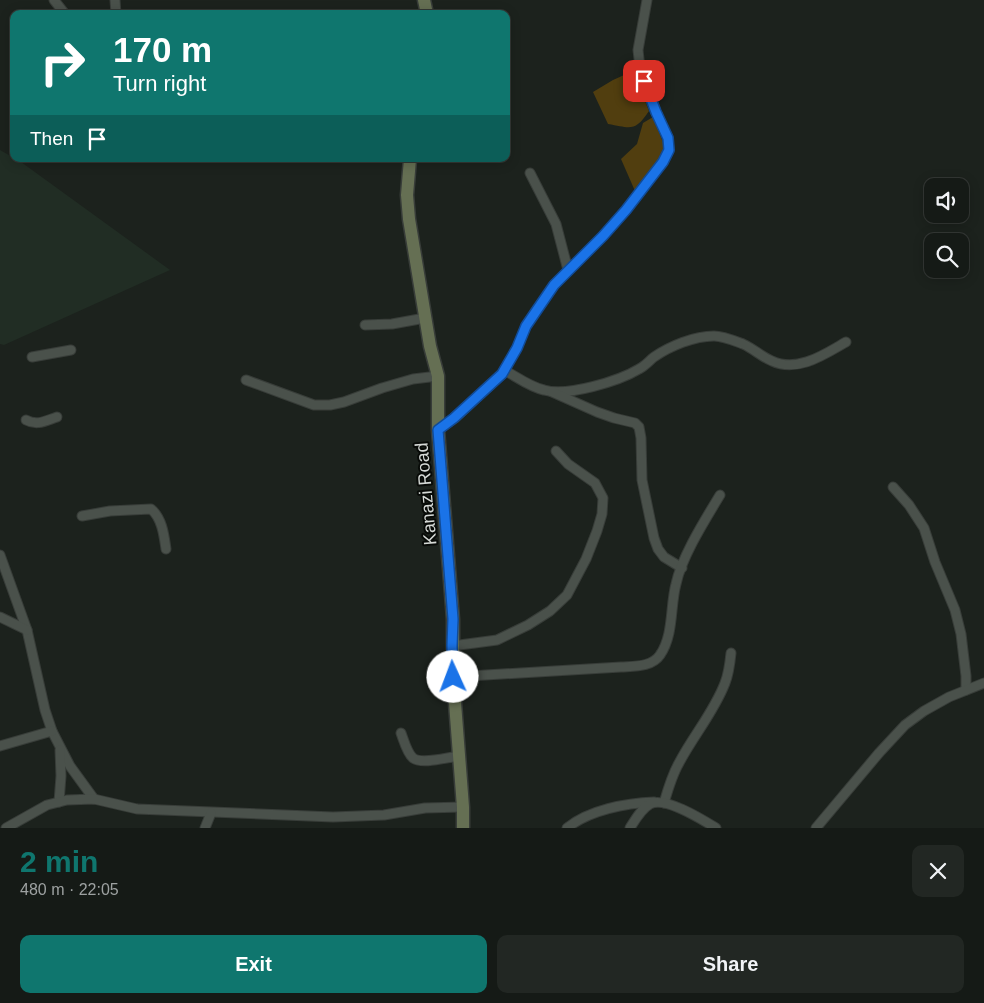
<!DOCTYPE html>
<meta charset="utf-8">
<style>
:root{--surface:#151a16;--page:#222723;--text:#f1f3f6;--muted:#9da1a1;--line:#343835;--accent:#0f766e}
body{margin:0;font-family:Helvetica,sans-serif;background:var(--page);color:var(--text);height:100vh;display:flex;flex-direction:column;font-size:19px;white-space:nowrap}
*{box-sizing:border-box;margin:0}
p{font-size:16px;color:var(--muted)}
.icon{flex:none;width:28px;height:28px;fill:none;stroke:currentColor;stroke-width:2;stroke-linecap:round;stroke-linejoin:round}
.map{position:relative;height:828px;overflow:hidden}
.drawer{display:flex;flex-direction:column;background:var(--surface);flex:1}
.drawer>*{flex:none}
.guide{position:absolute;left:10px;top:10px;width:500px;height:152px;border-radius:10px;box-shadow:0 2px 12px #0003,0 0 0 1px var(--line);background:#0f766e;color:#fff;overflow:hidden}
.buttons{position:absolute;left:924px;top:178px;display:grid;gap:10px}
.buttons a{display:grid;place-items:center;width:45px;height:45px;border-radius:10px;background:var(--surface);box-shadow:0 2px 12px #0003,0 0 0 1px var(--line);font-size:25px}
.pin{position:absolute;display:grid;place-items:center;width:42px;height:42px;color:#fff;margin:-21px;border-radius:10px;box-shadow:0 2px 8px #0006}
.me{position:absolute;width:55px;margin:-28px;rotate:358deg;stroke-linejoin:round;filter:drop-shadow(0 0 4px #0008)}
.turn{display:flex;align-items:center;gap:18px;height:105px;padding:0 20px;font-size:22px}
.turn .icon{width:65px;height:65px;stroke-width:2.5}
.turn b{display:block;font-size:35px;line-height:42px}
.then{display:flex;align-items:center;height:48px;padding:0 20px;background:#0003;gap:10px;font-size:19px}
.round{display:grid;place-items:center;flex:none;width:52px;height:52px;border-radius:10px;background:var(--page)}
.head{display:flex;align-items:center;justify-content:space-between;height:85px;padding:0 20px}
h1{font-size:30px;font-weight:700;line-height:38px;color:var(--accent)}
.cta{display:flex;gap:10px;margin-top:auto;padding:10px 20px}
.cta a{flex:1;height:58px;border-radius:10px;background:var(--accent);color:#fff;font-size:20px;font-weight:700;line-height:58px;text-align:center}
.cta a+a{background:var(--page);color:var(--text)}
.map>svg:first-child{display:block}
.built{fill:#212d24}
.green{fill:#513e0f}
.lines{fill:none;stroke-linecap:round;stroke-linejoin:round}
.street-casing{stroke:#383d39;stroke-width:11}
.secondary-casing{stroke:#383d39;stroke-width:15}
.street{stroke:#4a514b;stroke-width:9}
.secondary{stroke:#656f53;stroke-width:12}
.route-casing{stroke:#114b97;stroke-width:12}
.route{stroke:#1a73e8;stroke-width:9}
.labels{text-anchor:middle;stroke-width:4;stroke-linejoin:round;paint-order:stroke}
.street-label{font-size:18px;fill:#d6dad7;stroke:#080b08}
</style>
<div class="map">
<svg width="984" height="828" viewBox="0 0 984 828">
<rect width="100%" height="100%" fill="#1c221d"/>
<!-- built -->
<path class="built" d="M 0,150 L 21,162 L 170,270 L 4,345 L 0,344 Z"/>
<!-- green -->
<g class="green">
<path d="M 633,71 L 649,111 C 635,132 631,128 608,124 L 593,92 L 613,80 Z"/>
<path d="M 653,117 L 666,150 L 654,171 L 635,191 L 621,159 L 637,144 L 643,123 Z"/>
</g>
<g class="lines">
<defs>
<g id="street">
<path d="M 54,0 L 65,14"/>
<path d="M 115,0 L 116,14"/>
<path d="M 530,173 L 556,224 L 568,270"/>
<path d="M 365,325 L 392,324 L 425,318"/>
<path d="M 32,357 L 71,350"/>
<path d="M 504,370 C 517,377 530,387 544,390 C 567,397 619,381 639,369 C 645,366 649,361 654,357 C 670,346 694,336 714,336 C 723,336 735,341 743,344 C 754,349 762,357 772,361 C 798,373 825,354 846,342"/>
<path d="M 246,380 L 314,405 L 330,405 L 344,402 L 382,388 L 413,379 L 438,376"/>
<path d="M 552,392 L 597,412 L 614,418 L 635,423 L 639,427 L 641,438 L 642,480 L 654,538 L 658,549 L 664,557 L 682,568"/>
<path d="M 26,420 C 37,426 45,421 57,417"/>
<path d="M 438,430 L 455,418 L 502,374 L 517,348 L 526,326 L 554,285 L 603,236 L 626,210 L 663,162 L 669,150 L 668,138 L 656,112 L 640,68 L 638,50 L 647,0"/>
<path d="M 893,487 L 909,505 L 924,528 L 935,562 L 955,610 L 961,634 L 966,676 L 966,690"/>
<path d="M 82,516 L 110,511 L 151,509 C 162,518 164,535 166,549"/>
<path d="M 0,555 L 27,630 L 45,710 L 52,731 L 70,766 L 94,799"/>
<path d="M 0,617 L 27,630"/>
<path d="M 452,646 L 497,640 L 528,625 L 550,611 L 567,595 L 586,559 L 597,531 L 602,514 L 603,498 L 595,483 L 568,464 L 556,451"/>
<path d="M 453,677 L 621,667 C 635,666 652,667 660,655 C 674,635 670,606 676,584 C 682,556 705,520 720,495"/>
<path d="M 401,733 C 404,741 407,753 413,758 C 422,765 448,757 460,756"/>
<path d="M 0,746 L 52,731"/>
<path d="M 59,802 L 61,776 L 60,750"/>
<path d="M 664,803 C 668,789 672,775 679,763 C 693,736 714,712 725,683 C 729,673 730,663 731,653"/>
<path d="M 6,828 L 47,805 L 67,800 L 94,799 L 137,809 L 333,817 L 384,815 L 425,808 L 463,807"/>
<path d="M 205,828 L 211,813"/>
<path d="M 567,828 C 589,810 626,803 654,802"/>
<path d="M 630,828 C 635,820 641,809 650,804 C 665,796 703,820 716,828"/>
<path d="M 816,828 L 879,753 L 905,725 L 924,711 L 949,697 L 984,683"/>
</g>
<g id="secondary">
<path d="M 424,0 L 427,14"/>
<path d="M 410,159 L 407,195 L 409,219 L 430,346 L 438,376 L 438,430 L 453,619 L 453,677 L 463,807 L 463,828"/>
</g>
</defs>
<!-- street casing -->
<use href="#street" class="street-casing"/>
<!-- secondary casing -->
<use href="#secondary" class="secondary-casing"/>
<!-- street -->
<use href="#street" class="street"/>
<!-- secondary -->
<use href="#secondary" class="secondary"/>
</g>
<g class="lines">
<defs>
<path id="route" d="M 453,677 L 452,646 L 453,619 L 438,430 L 454,418 L 502,374 L 517,348 L 526,326 L 554,285 L 603,236 L 626,210 L 663,162 L 669,150 L 668,138 L 656,112 L 644,81"/>
</defs>
<!-- route casing -->
<use href="#route" class="route-casing"/>
<!-- route -->
<use href="#route" class="route"/>
</g>
<g class="labels">
<!-- street labels -->
<g class="street-label">
<text transform="translate(426 494) rotate(-95)" y="6">Kanazi Road</text>
</g>
</g>
</svg>
<div class="buttons">
<a><svg class="icon" aria-label="sound" viewBox="0 0 24 24"><path d="M4 9h4l5-4v14l-5-4H4zM17 9q2 3 0 6"/></svg></a>
<a><svg class="icon" aria-label="search" viewBox="0 0 24 24"><circle cx="10" cy="10" r="6"/><path d="M15 15l6 6"/></svg></a>
</div>
<div class="pin" style="left:644px;top:81px;background:#d93025"><svg class="icon" aria-label="arrive" viewBox="0 0 24 24"><path d="M6 21V4h12l-3 4 3 4H6"/></svg></div>
<svg class="me" style="left:453px;top:677px" viewBox="-20 -20 40 40"><circle r="19" fill="#fff"/><path d="M0-13L10 11 0 6-10 11z" fill="#1a73e8"/></svg>
<div class="guide">
<div class="turn"><svg class="icon" aria-label="right" viewBox="0 0 24 24"><path d="M7 20v-9h11M14 6l5 5-5 5"/></svg><div><b>170 m</b>Turn right</div></div>
<div class="then">Then<svg class="icon" aria-label="arrive" viewBox="0 0 24 24"><path d="M6 21V4h12l-3 4 3 4H6"/></svg></div>
</div>
</div>
<section class="drawer">
<div class="head"><div><h1>2 min</h1><p>480 m · 22:05</p></div><a class="round"><svg class="icon" aria-label="close" viewBox="0 0 24 24"><path d="M6 6l12 12M18 6L6 18"/></svg></a></div>
<div class="cta"><a>Exit</a><a>Share</a></div>
</section>
